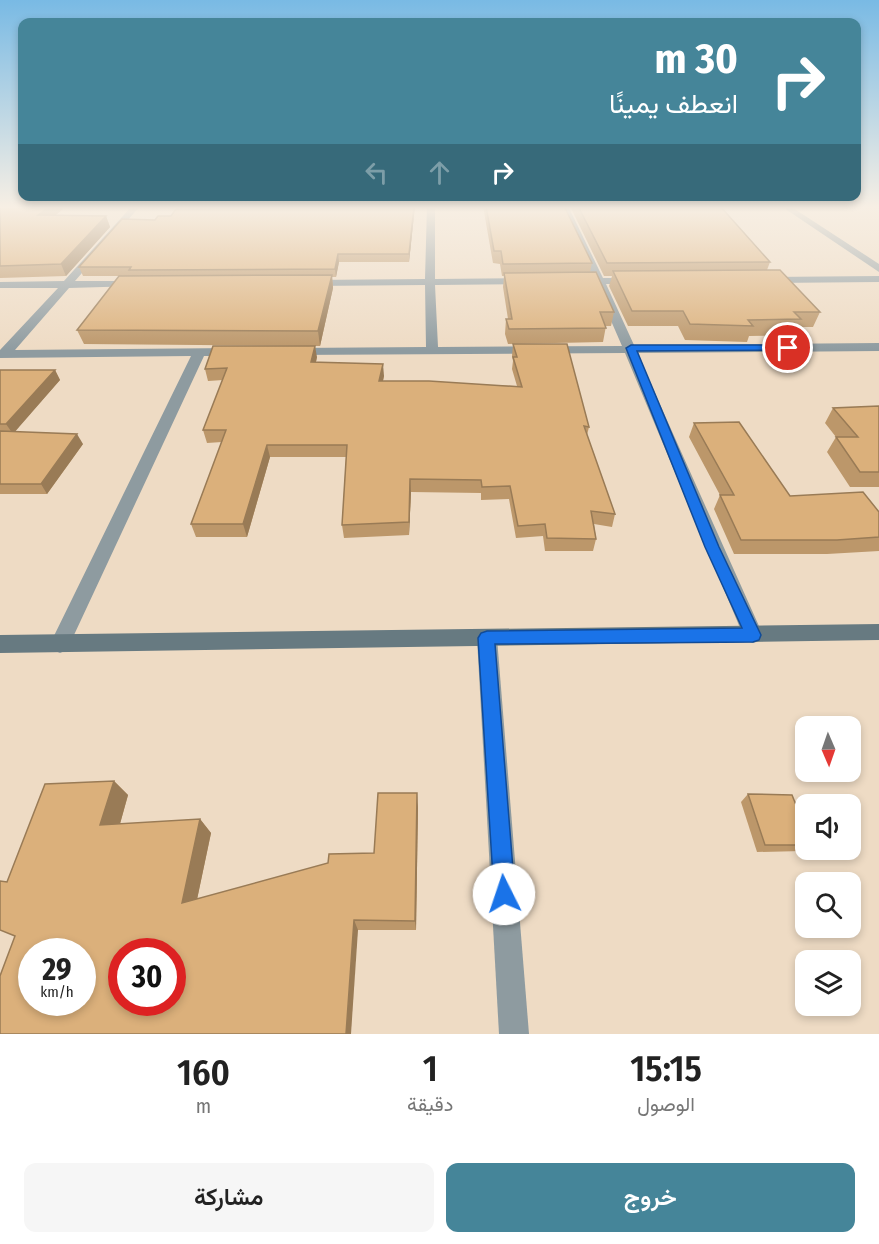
<!DOCTYPE html>
<html lang="ar">
<meta charset="utf-8">
<style>
:root{--surface:#fff;--page:#f6f6f6;--text:#222;--muted:#767676;--accent:#458599}
body{margin:0;font-family:"Fira Sans Condensed",Vazirmatn,sans-serif;background:var(--page);color:var(--text);direction:rtl;height:100vh;display:flex;flex-direction:column;font-size:22px;white-space:nowrap}
*{box-sizing:border-box;margin:0}
p{font-size:20px;color:var(--muted)}
.icon{flex:none;width:33px;height:33px;fill:none;stroke:currentColor;stroke-width:2;stroke-linecap:round;stroke-linejoin:round}
.map{position:relative;height:1034px;overflow:hidden;direction:ltr}
.drawer{display:flex;flex-direction:column;background:var(--surface);flex:1}
.drawer>*{flex:none}
.hud{position:absolute;left:18px;top:18px;width:843px;height:183px;border-radius:12px;box-shadow:0 3px 9px #0003;direction:rtl;background:#458599;color:#fff;overflow:hidden}
.needle{width:39px;rotate:178deg}
.fabs{position:absolute;left:795px;top:716px;display:grid;gap:12px}
.fabs a{display:grid;place-items:center;width:66px;height:66px;border-radius:12px;background:var(--surface);box-shadow:0 3px 9px #0003;font-size:30px}
.speed{position:absolute;left:18px;top:938px;display:flex;gap:12px;font-size:30px;font-weight:700;text-align:center}
.speed>*{display:grid;place-content:center;width:78px;height:78px;border-radius:50%;background:var(--surface);box-shadow:0 3px 9px #0003;line-height:1}
.speed small{font-size:15px;font-weight:400}
.speed .limit{border:9px solid #d22;background:#fff;color:#111}
.pin{position:absolute;display:grid;place-items:center;width:51px;height:51px;color:#fff;margin:-26px;border:3px solid #fff;border-radius:50%;box-shadow:0 2px 6px #0007}
.me{position:absolute;width:66px;margin:-33px;rotate:356deg;stroke-linejoin:round;filter:drop-shadow(0 0 4px #0008)}
.turn{display:flex;align-items:center;gap:21px;height:126px;padding:0 24px;font-size:27px}
.turn .icon{width:78px;height:78px;stroke-width:2.5}
.turn b{display:block;font-size:42px;line-height:51px}
.lanes{display:flex;align-items:center;height:57px;padding:0 24px;background:#0003;justify-content:center;gap:30px;direction:ltr}
.lanes .off{opacity:.35}
.eta{display:flex;justify-content:space-evenly;align-items:center;height:102px;text-align:center}
.eta b{font-size:36px;font-weight:600;line-height:42px}
.action{display:flex;gap:12px;margin-top:auto;padding:12px 24px}
.action a{flex:1;height:69px;border-radius:12px;background:var(--accent);color:#fff;font-size:24px;font-weight:600;line-height:69px;text-align:center}
.action a+a{background:var(--page);color:var(--text)}
.map>svg:first-child{display:block}
.lines{fill:none;stroke-linecap:round;stroke-linejoin:round}
.minor{fill:#8e9ba0;fill-rule:evenodd}
.secondary{fill:#677a81;fill-rule:evenodd}
.wall{fill:#bc976a}
.shaded-wall{fill:#997b56}
.building{fill:#dbb07b;stroke:#997b56;stroke-width:1.5;fill-rule:evenodd}
.route{fill:#1a73e8;stroke:#114b97;stroke-width:1.5}
</style>
<div class="map">
<svg width="879" height="1034" viewBox="0 0 879 1034">
<rect width="100%" height="100%" fill="#eedbc4"/>
<g class="lines">
<!-- minor -->
<g class="minor">
<path d="M 132,206 L 140,206 L 75,281 L 134,281 L 138,282 L 138,286 L 69,288 L 15,350 L 233,348 L 239,352 L 233,356 L 204,356 L 67,650 L 60,653 L 53,650 L 50,644 L 191,356 L 0,358 L 0,350 L 58,288 L 0,288 L 0,282 L 64,281 Z"/>
<path d="M 427,206 L 435,206 L 435,279 L 524,278 L 529,281 L 524,284 L 435,285 L 438,347 L 622,346 L 595,284 L 580,284 L 575,281 L 580,278 L 593,278 L 560,206 L 568,206 L 603,278 L 632,278 L 637,281 L 632,284 L 606,284 L 634,345 L 879,343 L 879,351 L 637,353 L 763,635 L 760,641 L 753,643 L 746,641 L 743,635 L 625,353 L 291,355 L 289,352 L 295,348 L 426,347 L 425,285 L 310,286 L 305,283 L 310,280 L 425,279 Z"/>
<path d="M 781,206 L 790,206 L 879,264 L 879,272 Z"/>
<path d="M 879,276 L 879,282 L 769,283 L 764,280 L 769,277 Z"/>
<path d="M 487,630 L 494,632 L 497,638 L 529,1034 L 499,1034 L 477,638 L 480,632 Z"/>
</g>
<!-- secondary -->
<path class="secondary" d="M 879,624 L 879,640 L 0,653 L 0,635 Z"/>
</g>
<!-- wall -->
<g class="wall">
<path d="M 0,206 L 63,209 L 55,215 L 106,216 L 110,227 L 66,276 L 0,278 Z"/>
<path d="M 415,206 L 409,262 L 339,262 L 336,277 L 332,277 L 333,288 L 320,346 L 84,344 L 77,330 L 131,276 L 83,276 L 79,267 L 155,220 L 171,216 Z"/>
<path d="M 483,206 L 564,206 L 592,263 L 590,272 L 614,312 L 611,326 L 606,326 L 603,342 L 508,344 L 505,334 L 506,319 L 508,319 L 503,287 L 504,276 L 502,276 L 500,264 L 493,263 Z"/>
<path d="M 570,206 L 720,206 L 770,262 L 767,270 L 820,312 L 813,327 L 797,327 L 794,335 L 749,336 L 747,342 L 685,340 L 678,326 L 628,326 L 609,286 L 612,276 L 604,276 Z"/>
<path d="M 513,344 L 589,427 L 587,435 L 615,514 L 612,527 L 594,524 L 596,539 L 593,551 L 545,551 L 543,536 L 516,538 L 509,499 L 481,500 L 481,493 L 411,492 L 409,535 L 344,538 L 342,525 L 346,457 L 270,457 L 247,537 L 196,537 L 191,524 L 222,442 L 207,443 L 203,430 L 223,380 L 208,381 L 205,369 L 317,357 L 316,362 L 384,376 L 383,381 L 517,386 L 512,369 L 513,361 L 512,356 Z"/>
<path d="M 0,370 L 55,370 L 60,380 L 14,432 L 83,444 L 47,494 L 0,494 Z"/>
<path d="M 879,406 L 879,487 L 850,487 L 827,452 L 836,437 L 825,423 L 833,408 Z"/>
<path d="M 694,423 L 790,496 L 879,512 L 879,551 L 827,554 L 734,554 L 714,509 L 720,495 L 689,437 Z"/>
<path d="M 114,781 L 128,795 L 120,824 L 200,819 L 211,833 L 197,899 L 374,853 L 418,807 L 416,930 L 358,930 L 15,936 Z"/>
<path d="M 748,794 L 806,830 L 806,848 L 802,851 L 757,852 L 741,802 Z"/>
</g>
<!-- shaded-wall -->
<g class="shaded-wall">
<path d="M 50,206 L 62,206 L 63,209 L 43,226 L 38,215 Z"/>
<path d="M 414,206 L 415,206 L 409,262 L 409,254 Z"/>
<path d="M 106,216 L 110,227 L 66,276 L 61,264 Z"/>
<path d="M 338,254 L 339,262 L 336,277 L 335,269 Z"/>
<path d="M 332,275 L 333,288 L 320,346 L 318,331 Z"/>
<path d="M 315,346 L 317,357 L 313,374 L 311,362 Z"/>
<path d="M 383,364 L 384,376 L 380,393 L 379,381 Z"/>
<path d="M 55,370 L 60,380 L 13,434 L 6,424 Z"/>
<path d="M 77,434 L 83,444 L 47,494 L 41,484 Z"/>
<path d="M 267,445 L 270,457 L 247,537 L 243,524 Z"/>
<path d="M 410,479 L 411,492 L 409,535 L 409,522 Z"/>
<path d="M 114,781 L 128,795 L 116,838 L 100,825 Z"/>
<path d="M 417,793 L 418,807 L 416,930 L 415,921 Z"/>
<path d="M 200,819 L 211,833 L 194,914 L 182,903 Z"/>
<path d="M 354,920 L 358,930 L 351,1034 L 346,1034 Z"/>
</g>
<!-- building -->
<g class="building">
<path d="M 0,206 L 50,206 L 38,215 L 106,216 L 61,264 L 0,266 Z"/>
<path d="M 212,206 L 414,206 L 409,254 L 338,254 L 335,269 L 129,270 L 131,267 L 79,267 L 122,219 L 155,220 L 158,216 L 171,216 L 176,209 L 210,209 Z"/>
<path d="M 486,206 L 564,206 L 592,263 L 503,264 L 501,251 L 494,251 Z"/>
<path d="M 578,206 L 720,206 L 770,262 L 607,263 Z"/>
<path d="M 780,270 L 820,312 L 794,312 L 801,319 L 748,320 L 753,326 L 690,324 L 683,311 L 632,311 L 613,271 Z"/>
<path d="M 596,272 L 614,312 L 600,312 L 606,328 L 509,329 L 506,319 L 512,319 L 504,273 Z"/>
<path d="M 332,275 L 318,331 L 77,330 L 119,276 Z"/>
<path d="M 513,344 L 567,344 L 589,427 L 584,426 L 615,514 L 591,511 L 596,539 L 547,538 L 545,524 L 518,526 L 510,486 L 482,487 L 481,480 L 410,479 L 409,522 L 342,525 L 347,445 L 267,445 L 243,524 L 191,524 L 226,430 L 203,430 L 227,368 L 205,369 L 213,346 L 315,346 L 311,362 L 383,364 L 379,381 L 429,381 L 522,387 L 513,357 L 517,357 Z"/>
<path d="M 0,370 L 55,370 L 6,424 L 0,424 Z"/>
<path d="M 879,406 L 879,472 L 860,472 L 836,437 L 858,437 L 833,408 Z"/>
<path d="M 739,422 L 790,496 L 863,492 L 879,512 L 879,537 L 837,540 L 741,540 L 720,495 L 734,495 L 694,423 Z"/>
<path d="M 0,431 L 77,434 L 41,484 L 0,484 Z"/>
<path d="M 114,781 L 100,825 L 200,819 L 182,903 L 328,863 L 329,854 L 374,853 L 378,793 L 417,793 L 415,921 L 354,920 L 346,1034 L 0,1034 L 0,976 L 15,936 L 0,930 L 0,881 L 7,882 L 45,784 ZM 32,951 L 82,951 L 82,1002 L 32,1002 ZM 122,951 L 172,951 L 172,1002 L 122,1002 Z"/>
<path d="M 748,794 L 792,795 L 806,830 L 806,845 L 765,845 Z"/>
</g>
<!-- sky -->
<linearGradient id="sky" x2="0" y2="1"><stop stop-color="#79bae4"/><stop offset="0.59" stop-color="#f7efe4"/><stop offset="1" stop-color="#f7efe4" stop-opacity="0"/></linearGradient>
<rect width="879" height="351" fill="url(#sky)"/>
<!-- route -->
<path class="route" d="M 788,345 L 792,346 L 792,350 L 637,351 L 719,547 L 761,635 L 759,640 L 753,642 L 495,644 L 515,894 L 512,902 L 504,905 L 497,902 L 494,894 L 478,638 L 481,633 L 487,631 L 742,628 L 705,547 L 626,348 L 631,345 Z"/>
</svg>
<div class="fabs">
<a><svg class="needle" viewBox="-14 -14 28 28"><path d="M0-13l5 13h-10z" fill="#e53935"/><path d="M0 13l5-13h-10z" fill="#767676"/></svg></a>
<a><svg class="icon" aria-label="sound" viewBox="0 0 24 24"><path d="M4 9h4l5-4v14l-5-4H4zM17 9q2 3 0 6"/></svg></a>
<a><svg class="icon" aria-label="search" viewBox="0 0 24 24"><circle cx="10" cy="10" r="6"/><path d="M15 15l6 6"/></svg></a>
<a><svg class="icon" aria-label="layers" viewBox="0 0 24 24"><path d="M12 4l9 5-9 5-9-5zM3 14l9 5 9-5"/></svg></a>
</div>
<div class="speed"><div>29<small>km/h</small></div><div class="limit">30</div></div>
<div class="pin" style="left:788px;top:348px;background:#d93025"><svg class="icon" aria-label="arrive" viewBox="0 0 24 24"><path d="M6 21V4h12l-3 4 3 4H6"/></svg></div>
<svg class="me" style="left:504px;top:894px" viewBox="-20 -20 40 40"><circle r="19" fill="#fff"/><path d="M0-13L10 11 0 6-10 11z" fill="#1a73e8"/></svg>
<div class="hud">
<div class="turn"><svg class="icon" aria-label="right" viewBox="0 0 24 24"><path d="M7 20v-9h11M14 6l5 5-5 5"/></svg><div><b>30 m</b>انعطف يمينًا</div></div>
<div class="lanes"><svg class="icon off" aria-label="left" viewBox="0 0 24 24"><path d="M17 20v-9H6M10 6l-5 5 5 5"/></svg><svg class="icon off" aria-label="ahead" viewBox="0 0 24 24"><path d="M12 20V5M6 11l6-6 6 6"/></svg><svg class="icon" aria-label="right" viewBox="0 0 24 24"><path d="M7 20v-9h11M14 6l5 5-5 5"/></svg></div>
</div>
</div>
<section class="drawer">
<div class="eta">
<div><b>15:15</b><p>الوصول</p></div>
<div><b>1</b><p>دقيقة</p></div>
<div><b>160</b><p>m</p></div>
</div>
<div class="action"><a>خروج</a><a>مشاركة</a></div>
</section>
